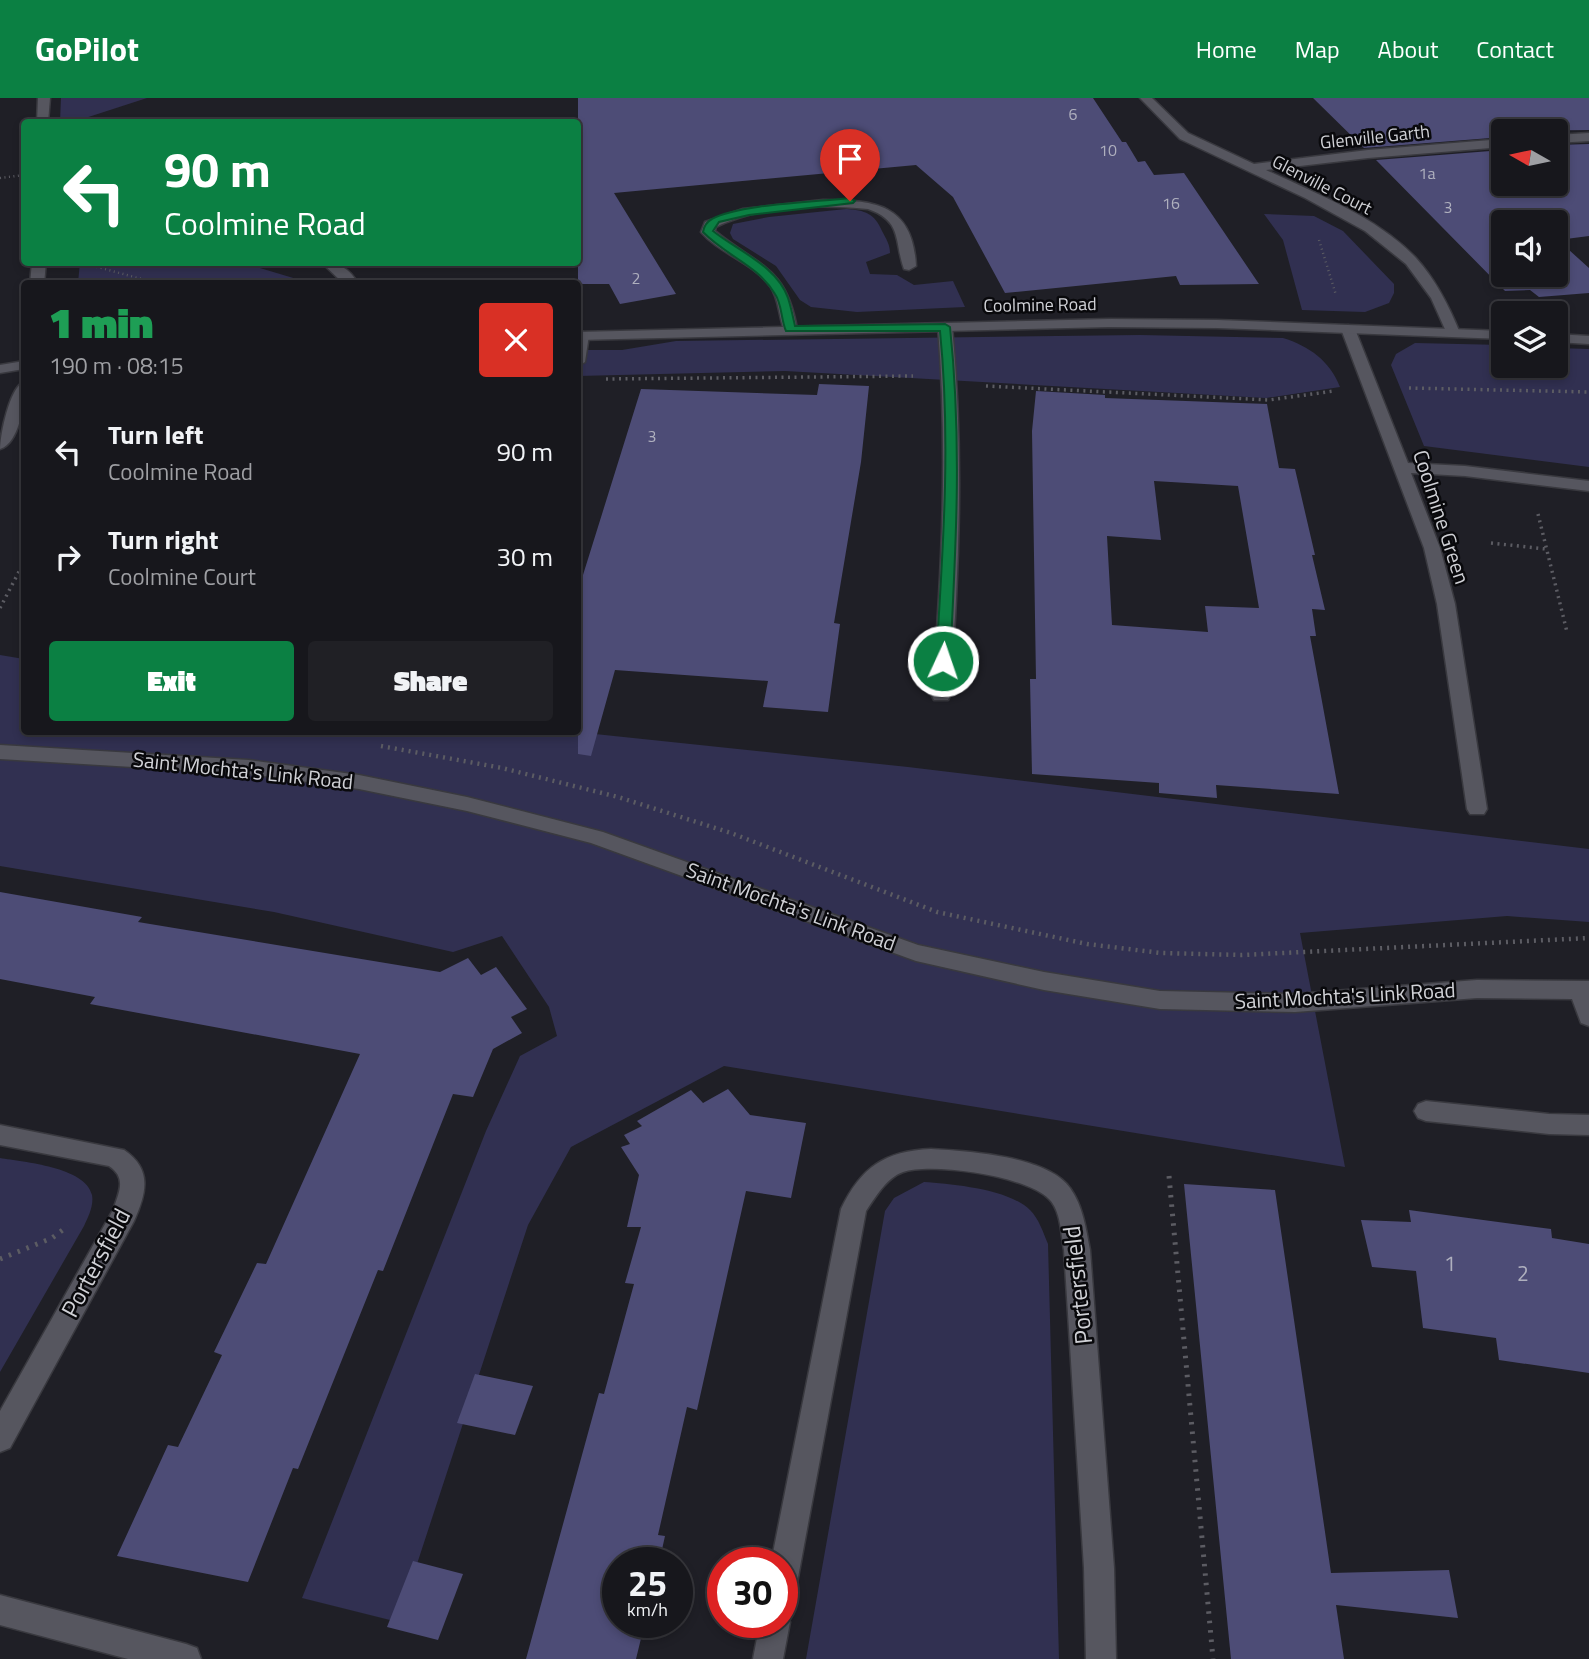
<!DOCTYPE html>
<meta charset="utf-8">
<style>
:root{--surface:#17171c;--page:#202025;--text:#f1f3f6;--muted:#9e9fa3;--line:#36363b;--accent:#0b8043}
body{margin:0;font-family:"Titillium Web",sans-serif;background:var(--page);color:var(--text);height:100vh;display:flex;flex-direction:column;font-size:26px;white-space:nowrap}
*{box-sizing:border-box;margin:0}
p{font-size:23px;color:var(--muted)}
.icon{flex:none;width:38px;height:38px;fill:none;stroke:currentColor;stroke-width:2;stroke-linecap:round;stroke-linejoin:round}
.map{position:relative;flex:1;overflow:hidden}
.drawer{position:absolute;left:21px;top:182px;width:560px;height:455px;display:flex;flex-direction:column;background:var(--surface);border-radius:7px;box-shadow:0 4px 10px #0003,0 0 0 2px var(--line)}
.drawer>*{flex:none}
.top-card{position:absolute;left:21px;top:21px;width:560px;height:147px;border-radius:7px;box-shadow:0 4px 10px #0003,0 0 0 2px var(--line);background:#0b8043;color:#fff;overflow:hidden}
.needle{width:46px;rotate:279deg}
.buttons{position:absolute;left:1491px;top:21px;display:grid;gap:14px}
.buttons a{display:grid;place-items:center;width:77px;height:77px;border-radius:7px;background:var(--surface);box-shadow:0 4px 10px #0003,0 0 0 2px var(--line);font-size:35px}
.speed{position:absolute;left:602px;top:1449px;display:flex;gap:14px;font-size:35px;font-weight:700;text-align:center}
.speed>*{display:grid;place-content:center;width:91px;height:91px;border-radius:50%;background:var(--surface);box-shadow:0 4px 10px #0003,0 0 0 2px var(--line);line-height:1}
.speed small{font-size:18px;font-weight:400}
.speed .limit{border:10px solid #d22;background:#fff;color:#111}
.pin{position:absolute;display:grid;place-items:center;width:60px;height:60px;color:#fff;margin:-72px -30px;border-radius:50% 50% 50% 0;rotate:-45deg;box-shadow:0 0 7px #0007}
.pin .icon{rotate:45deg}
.me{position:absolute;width:77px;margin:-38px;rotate:3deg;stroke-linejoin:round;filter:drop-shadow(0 0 5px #0008)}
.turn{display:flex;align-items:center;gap:24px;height:147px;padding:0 28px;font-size:32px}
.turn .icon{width:91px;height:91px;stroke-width:2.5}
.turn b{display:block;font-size:49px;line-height:60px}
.round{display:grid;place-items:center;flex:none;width:74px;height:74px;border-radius:7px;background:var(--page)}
.headline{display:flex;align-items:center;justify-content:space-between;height:119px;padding:0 28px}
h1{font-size:42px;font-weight:800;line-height:52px;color:#1e9e55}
.cta{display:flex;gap:14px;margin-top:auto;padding:14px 28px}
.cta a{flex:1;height:80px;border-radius:7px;background:var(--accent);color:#fff;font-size:28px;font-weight:800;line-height:80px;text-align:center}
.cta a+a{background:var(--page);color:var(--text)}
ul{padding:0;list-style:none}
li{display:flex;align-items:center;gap:21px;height:105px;padding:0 28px}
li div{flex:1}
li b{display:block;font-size:26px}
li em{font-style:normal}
header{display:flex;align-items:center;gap:42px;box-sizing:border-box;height:98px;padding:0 35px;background:var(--accent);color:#fff}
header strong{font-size:33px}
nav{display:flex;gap:38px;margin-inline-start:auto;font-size:24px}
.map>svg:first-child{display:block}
.green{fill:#313051}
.building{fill:#4d4c76;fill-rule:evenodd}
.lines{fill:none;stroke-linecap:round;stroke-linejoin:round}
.pedestrian-casing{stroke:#39393f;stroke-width:3}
.minor-casing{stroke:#39393f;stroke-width:3}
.tertiary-casing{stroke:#39393f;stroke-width:3}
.path-far3{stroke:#5c5c63;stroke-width:2.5;stroke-dasharray:1 3.5;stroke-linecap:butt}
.path-far2{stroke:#5c5c63;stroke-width:3.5;stroke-dasharray:2 4.5;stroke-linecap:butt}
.path-far1{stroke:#5c5c63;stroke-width:4.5;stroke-dasharray:2 5;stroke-linecap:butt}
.path{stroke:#5c5c63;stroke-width:5;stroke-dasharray:2.5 7;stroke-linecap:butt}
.pedestrian{fill:#56565f;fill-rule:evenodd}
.minor{fill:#56565f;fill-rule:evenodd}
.tertiary{fill:#56565f;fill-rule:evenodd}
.route{fill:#0b8043;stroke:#07532c;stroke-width:2}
.labels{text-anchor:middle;stroke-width:5;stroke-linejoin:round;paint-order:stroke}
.far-number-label{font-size:16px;fill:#afb0be}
.far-street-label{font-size:18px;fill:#d0d1d6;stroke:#09090c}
.street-label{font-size:21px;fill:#d0d1d6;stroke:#09090c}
.near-number-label{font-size:21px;fill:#afb0be}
.near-street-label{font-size:24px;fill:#d0d1d6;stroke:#09090c}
</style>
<header>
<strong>GoPilot</strong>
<nav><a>Home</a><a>Map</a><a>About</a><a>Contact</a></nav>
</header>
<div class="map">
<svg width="1589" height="1561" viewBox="0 0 1589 1561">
<rect width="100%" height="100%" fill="#1f1f26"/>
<!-- green -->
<g class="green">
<path d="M 61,0 L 147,0 L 73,24 L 60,24 Z"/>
<path d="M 846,111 C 865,112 875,116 882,133 C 886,141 890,146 890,155 L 866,164 L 870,176 L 897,177 L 914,187 L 953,183 L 965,209 L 857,214 L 811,209 L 800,202 L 776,168 L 733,141 L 730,135 L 733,126 L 769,119 Z"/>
<path d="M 1264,116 L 1314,118 L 1343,133 L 1394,186 L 1394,195 L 1389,205 L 1365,214 L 1302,212 L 1283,142 Z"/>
<path d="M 80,164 L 243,165 L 310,185 L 78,185 Z"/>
<path d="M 1140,237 L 1283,240 C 1309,248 1330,263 1340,289 L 1266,300 L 785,273 L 578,278 L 578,252 L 622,252 L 676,243 Z"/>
<path d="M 1415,245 L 1503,247 L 1503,268 L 1556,268 L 1556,250 L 1589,251 L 1589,369 L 1424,348 L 1391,267 L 1396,256 Z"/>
<path d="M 0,557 L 24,561 L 24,634 L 576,634 L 908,669 L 1589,751 L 1589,824 L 1507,818 L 1300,835 L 1345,1069 L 724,968 L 571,1049 L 528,1127 L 398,1524 L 302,1500 L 486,1033 L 520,958 L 557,938 L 549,909 L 502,838 L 453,854 L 274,814 L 0,768 Z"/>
<path d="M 0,1060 C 23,1064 86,1069 92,1097 C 94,1108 88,1119 84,1128 L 0,1274 Z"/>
<path d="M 924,1084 C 952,1086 1009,1091 1030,1112 C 1039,1121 1043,1134 1048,1146 L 1059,1561 L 806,1561 L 885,1113 L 894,1100 Z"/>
</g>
<!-- building -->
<g class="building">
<path d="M 578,0 L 1093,0 L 1122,44 L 1126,44 L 1138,64 L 1145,63 L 1154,77 L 1184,75 L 1259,186 L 1180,187 L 1176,178 L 1005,195 L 953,99 L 916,67 L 614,95 L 676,196 L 620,206 L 609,186 L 578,186 Z"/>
<path d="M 1313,0 L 1589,0 L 1589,32 L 1503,33 L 1503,39 L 1364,50 Z"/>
<path d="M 1589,46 L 1589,138 L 1558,142 L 1589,170 L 1589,195 L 1539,199 L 1530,192 L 1505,193 L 1376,62 L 1503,52 L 1503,86 L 1556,86 L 1556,47 ZM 1503,124 L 1556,124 L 1556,177 L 1503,177 Z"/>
<path d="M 819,286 L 869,288 L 861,364 L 834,525 L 840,526 L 828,614 L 763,609 L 768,583 L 615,572 L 591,658 L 578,656 L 578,493 L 641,291 L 817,297 Z"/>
<path d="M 1036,293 L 1105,297 L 1105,300 L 1267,306 L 1279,370 L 1295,371 L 1315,457 L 1312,457 L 1325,512 L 1312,511 L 1316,538 L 1310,538 L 1339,696 L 1216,687 L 1217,700 L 1159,695 L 1159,685 L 1032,676 L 1030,581 L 1036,581 L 1032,333 ZM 1154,383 L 1238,388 L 1259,510 L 1205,508 L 1208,534 L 1112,527 L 1107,438 L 1161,442 Z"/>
<path d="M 0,794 L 142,819 L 138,824 L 440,874 L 468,860 L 481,877 L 496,869 L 527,911 L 511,919 L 522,935 L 493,951 L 473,999 L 453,996 L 383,1173 L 378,1172 L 298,1371 L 293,1370 L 248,1484 L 117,1458 L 168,1347 L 178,1349 L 222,1257 L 214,1254 L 257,1165 L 266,1166 L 360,956 L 90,906 L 95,899 L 0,881 Z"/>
<path d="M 728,991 L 750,1017 L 806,1025 L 791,1100 L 746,1093 L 697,1312 L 687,1309 L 658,1437 L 665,1438 L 659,1465 L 618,1465 L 618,1524 L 645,1524 L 636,1561 L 526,1561 L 599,1295 L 604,1296 L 634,1186 L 625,1185 L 641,1129 L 627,1129 L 639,1077 L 621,1049 L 630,1046 L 624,1037 L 642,1028 L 637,1023 L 691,992 L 703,1005 Z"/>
<path d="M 1184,1086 L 1275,1092 L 1331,1475 L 1449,1472 L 1458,1520 L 1336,1507 L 1344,1561 L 1231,1561 Z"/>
<path d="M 1409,1112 L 1551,1131 L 1552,1140 L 1589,1146 L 1589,1275 L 1499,1262 L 1496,1240 L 1423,1230 L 1416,1173 L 1372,1169 L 1361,1122 L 1411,1124 Z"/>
<path d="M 475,1276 L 533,1288 L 515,1337 L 457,1325 Z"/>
<path d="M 413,1463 L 463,1476 L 438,1542 L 387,1529 Z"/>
</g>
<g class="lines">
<defs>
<path id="pedestrian" d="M 24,263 L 24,271 L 0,275 L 0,267 Z"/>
<g id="minor">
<path d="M 1140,0 L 1152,0 L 1188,35 L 1254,66 L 1368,52 L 1503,41 L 1503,49 L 1368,60 L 1266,72 C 1317,96 1377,119 1416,160 C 1436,182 1449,208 1460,235 L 1458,238 L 1448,238 L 1431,200 L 1406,166 L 1365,133 L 1305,100 L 1180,41 Z"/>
<path d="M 1589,35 L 1589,43 L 1556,45 L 1556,37 Z"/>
<path d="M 823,102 C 875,102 913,106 916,168 L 909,172 L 904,171 C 894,144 903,123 868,111 C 820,106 760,107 716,129 L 715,133 C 759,169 786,168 797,231 L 795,234 L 785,234 C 778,219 780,202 770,188 C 752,164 720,156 701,134 L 705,124 L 743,111 Z"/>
<path d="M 321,164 C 337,164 350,170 358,186 L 344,186 Z"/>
<path d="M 945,225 L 952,229 C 964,352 959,475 950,598 L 948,602 L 934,602 L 932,598 C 942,475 948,353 938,229 Z"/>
<path d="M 1348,227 L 1355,231 L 1408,365 L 1465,368 L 1589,383 L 1589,393 L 1465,378 L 1411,375 L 1440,450 L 1455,506 L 1487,711 L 1484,716 L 1470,716 L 1467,711 L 1437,506 L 1424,450 L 1341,231 Z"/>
<path d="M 582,233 L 589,237 L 585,264 L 578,268 L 578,234 Z"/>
<path d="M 0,647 L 249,662 L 359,677 L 467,699 L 603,734 L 918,847 L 1044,874 L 1160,893 L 1295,896 L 1477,882 L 1589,883 L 1589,928 L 1581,925 L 1572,901 L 1477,900 L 1295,914 L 1160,911 L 1044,892 L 916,863 L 591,745 L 467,713 L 359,691 L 249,676 L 0,661 Z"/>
<path d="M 1426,1003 L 1549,1016 L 1589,1017 L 1589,1037 L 1549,1036 L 1426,1023 L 1418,1020 L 1414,1013 L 1418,1006 Z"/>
<path d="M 0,1027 L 124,1052 C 152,1071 147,1094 134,1123 L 10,1350 L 0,1354 L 0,1313 L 113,1112 C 119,1094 127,1080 109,1068 L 0,1047 Z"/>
<path d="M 931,1051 C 967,1053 1048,1058 1070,1090 C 1083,1108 1086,1131 1090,1152 L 1114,1470 L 1116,1561 L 1086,1561 L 1084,1470 L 1064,1152 C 1061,1136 1061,1113 1049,1101 C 1027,1078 932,1064 903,1074 C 886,1080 875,1100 866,1113 L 797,1485 L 792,1495 L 782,1500 L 782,1465 L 771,1465 L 841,1111 C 861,1069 885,1053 931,1051 Z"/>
<path d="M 0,1497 L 186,1546 L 197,1550 L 201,1561 L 128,1561 L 0,1527 Z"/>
<path d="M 782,1512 L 790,1524 L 783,1561 L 753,1561 L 760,1524 L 782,1524 Z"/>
</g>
<g id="tertiary">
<path d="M 38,0 L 50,0 L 48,24 L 37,24 Z"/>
<path d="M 32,164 L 46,164 L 44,186 L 30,186 Z"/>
<path d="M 1109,221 L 1217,222 L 1503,233 L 1503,241 L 1217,230 L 1109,229 L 578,242 L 578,234 Z"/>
<path d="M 1556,236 L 1589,238 L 1589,246 L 1556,244 Z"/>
<path d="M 24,284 C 26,300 20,345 0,351 C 0,337 10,288 24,284 Z"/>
</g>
</defs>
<!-- pedestrian casing -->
<use href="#pedestrian" class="pedestrian-casing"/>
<!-- minor casing -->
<use href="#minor" class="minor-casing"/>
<!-- tertiary casing -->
<use href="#tertiary" class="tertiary-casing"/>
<!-- path-far3 -->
<g class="path-far3">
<path d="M 0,80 L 24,77"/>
<path d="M 1319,142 L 1336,197"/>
<path d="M 79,164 L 160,186"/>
</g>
<!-- path-far2 -->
<g class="path-far2">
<path d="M 606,281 L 913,278"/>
<path d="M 986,288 L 1269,302 L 1334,293"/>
<path d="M 1409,290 L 1589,294"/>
<path d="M 1538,416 L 1567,534"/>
<path d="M 1491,445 L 1546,451"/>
<path d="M 0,510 L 24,464"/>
</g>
<!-- path-far1 -->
<path class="path-far1" d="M 381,648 L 502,670 L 618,699 L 731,735 L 937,814 L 1087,846 L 1161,855 L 1242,857 L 1589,840"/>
<!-- path -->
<g class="path">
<path d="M 1169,1078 L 1213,1561"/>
<path d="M 0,1161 L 52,1140 L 68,1128"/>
</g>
<!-- pedestrian -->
<use href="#pedestrian" class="pedestrian"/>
<!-- minor -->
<use href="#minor" class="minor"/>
<!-- tertiary -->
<use href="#tertiary" class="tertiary"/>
</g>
<!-- route -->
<path class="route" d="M 850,100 L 855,103 L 853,105 L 749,117 L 719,124 L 713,133 C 738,153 777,168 788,200 C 791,209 793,219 795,228 L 945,226 L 950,229 C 962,343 956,449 950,563 L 943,567 L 936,563 C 943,452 951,343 940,233 L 786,233 C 781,222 782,206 775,196 C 758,167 726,158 703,134 C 704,128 706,124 712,121 C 739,106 816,104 850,100 Z"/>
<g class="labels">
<!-- far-number labels -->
<g class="far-number-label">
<text x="1073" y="22">6</text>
<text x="1108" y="58">10</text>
<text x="1427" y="81">1a</text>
<text x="1171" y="111">16</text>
<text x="1448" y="115">3</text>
<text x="636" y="186">2</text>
<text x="652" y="344">3</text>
</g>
<!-- far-street labels -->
<g class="far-street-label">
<text transform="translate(1375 39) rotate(-6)" y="6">Glenville Garth</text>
<text transform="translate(1322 87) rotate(27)" y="6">Glenville Court</text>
<text transform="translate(1040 207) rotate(-1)" y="6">Coolmine Road</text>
</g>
<!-- street labels -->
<g class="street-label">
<text transform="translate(1441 419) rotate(72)" y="7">Coolmine Green</text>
<text transform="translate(243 673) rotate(6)" y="7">Saint Mochta's Link Road</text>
<text transform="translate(791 809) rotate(20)" y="7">Saint Mochta's Link Road</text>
<text transform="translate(1345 898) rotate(-3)" y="7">Saint Mochta's Link Road</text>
</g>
<!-- near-number labels -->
<g class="near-number-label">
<text x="1450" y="1173">1</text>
<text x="1523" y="1183">2</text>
</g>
<!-- near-street labels -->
<g class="near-street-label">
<text transform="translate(96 1165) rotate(-62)" y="8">Portersfield</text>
<text transform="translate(1078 1187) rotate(-96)" y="8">Portersfield</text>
</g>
</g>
</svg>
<div class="buttons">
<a><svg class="needle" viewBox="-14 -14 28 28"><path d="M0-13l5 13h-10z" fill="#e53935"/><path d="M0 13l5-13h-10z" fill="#9e9fa3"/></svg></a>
<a><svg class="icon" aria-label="sound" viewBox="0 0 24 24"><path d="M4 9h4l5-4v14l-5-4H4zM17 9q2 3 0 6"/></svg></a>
<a><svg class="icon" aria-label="layers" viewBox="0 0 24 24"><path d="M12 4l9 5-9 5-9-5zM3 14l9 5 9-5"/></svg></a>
</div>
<div class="speed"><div>25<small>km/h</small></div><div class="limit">30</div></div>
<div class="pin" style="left:850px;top:103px;background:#d93025"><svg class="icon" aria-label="arrive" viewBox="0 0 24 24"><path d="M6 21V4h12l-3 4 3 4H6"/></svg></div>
<svg class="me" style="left:943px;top:563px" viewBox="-20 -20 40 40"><circle r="17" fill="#0b8043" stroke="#fff" stroke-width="3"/><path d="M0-11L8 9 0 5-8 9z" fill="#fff"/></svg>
<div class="top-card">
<div class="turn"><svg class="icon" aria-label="left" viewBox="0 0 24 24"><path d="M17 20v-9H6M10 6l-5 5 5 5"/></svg><div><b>90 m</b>Coolmine Road</div></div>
</div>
<section class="drawer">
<div class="headline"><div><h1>1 min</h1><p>190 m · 08:15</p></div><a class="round" style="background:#d93025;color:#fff"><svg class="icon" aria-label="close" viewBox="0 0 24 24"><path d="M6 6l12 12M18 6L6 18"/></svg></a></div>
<ul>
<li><svg class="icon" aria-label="left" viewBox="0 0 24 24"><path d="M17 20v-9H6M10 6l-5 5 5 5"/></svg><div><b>Turn left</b><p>Coolmine Road</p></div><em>90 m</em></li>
<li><svg class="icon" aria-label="right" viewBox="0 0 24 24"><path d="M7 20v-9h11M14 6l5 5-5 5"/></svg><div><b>Turn right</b><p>Coolmine Court</p></div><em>30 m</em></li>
</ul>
<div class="cta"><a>Exit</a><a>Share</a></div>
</section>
</div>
